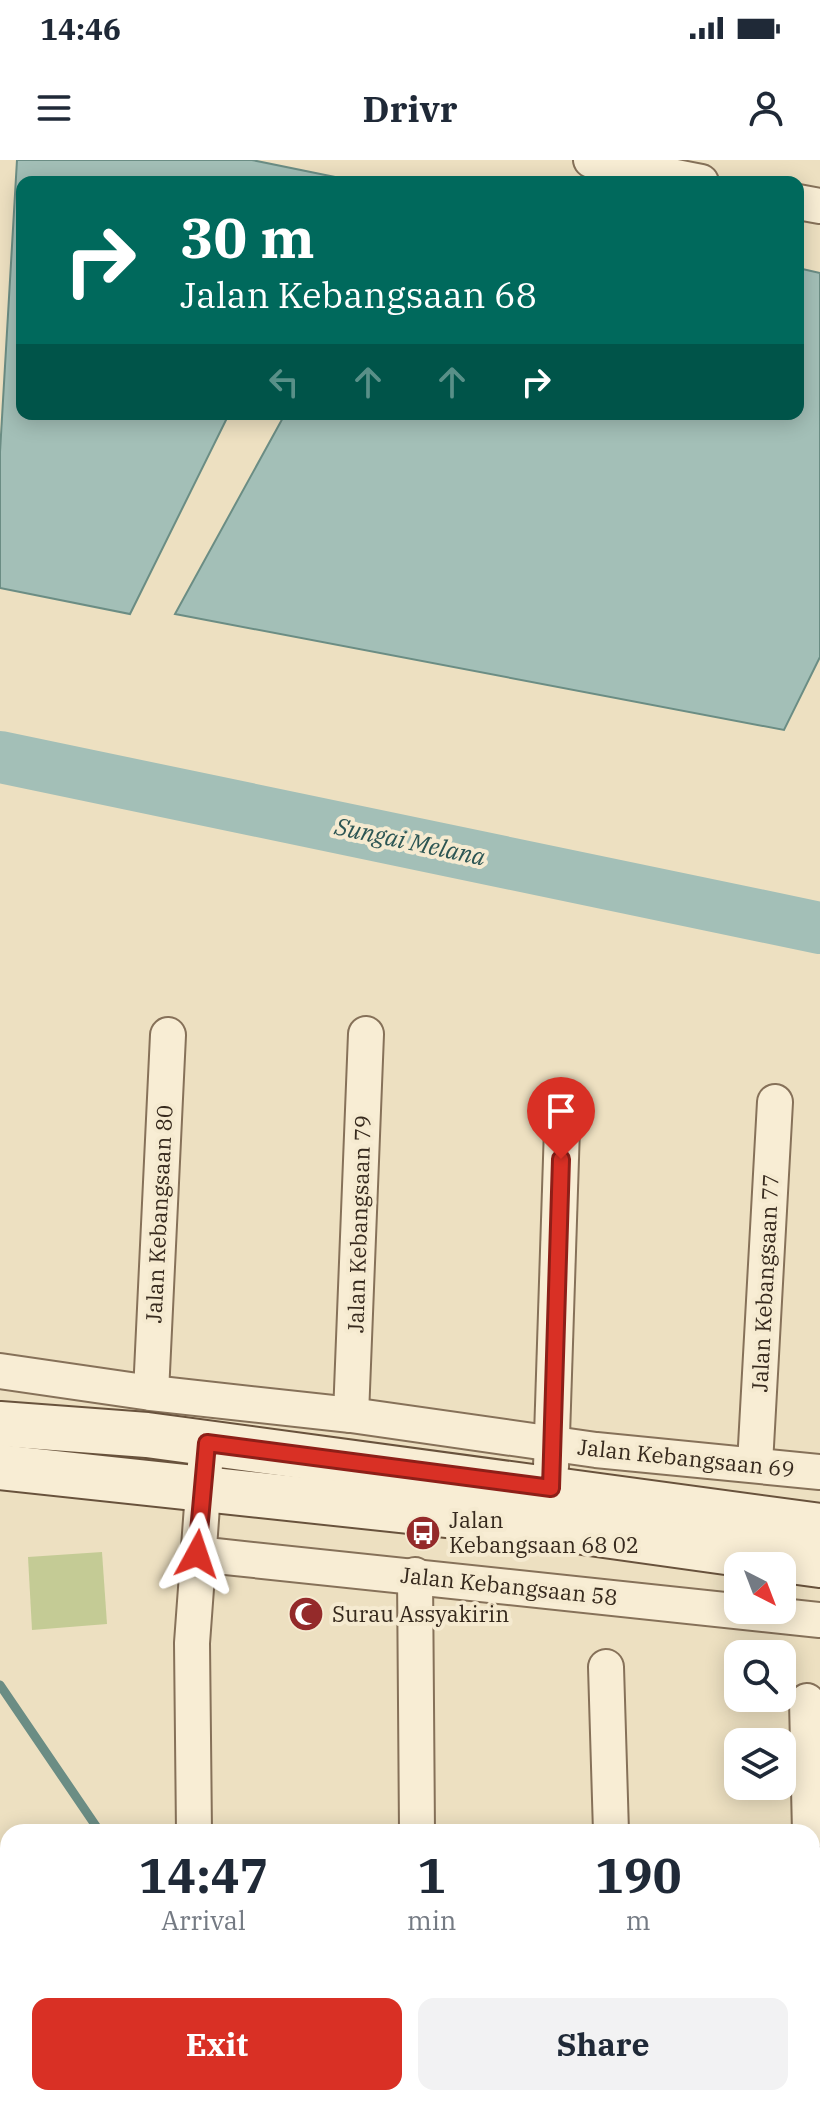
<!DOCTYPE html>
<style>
:root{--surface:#fff;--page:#f2f2f3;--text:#1f2937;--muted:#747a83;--accent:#d93025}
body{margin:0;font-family:"IBM Plex Serif",serif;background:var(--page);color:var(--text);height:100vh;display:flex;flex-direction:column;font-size:30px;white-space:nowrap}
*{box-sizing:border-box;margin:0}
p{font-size:26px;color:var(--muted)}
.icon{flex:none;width:44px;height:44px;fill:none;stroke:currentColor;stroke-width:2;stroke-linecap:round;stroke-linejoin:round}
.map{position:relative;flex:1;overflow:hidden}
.panel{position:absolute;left:0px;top:1664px;width:820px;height:282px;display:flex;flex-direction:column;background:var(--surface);border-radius:24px 24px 0 0;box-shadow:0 4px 20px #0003}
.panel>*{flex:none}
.banner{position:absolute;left:16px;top:16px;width:788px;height:244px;border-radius:16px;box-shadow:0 4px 20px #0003;background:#00695c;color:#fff;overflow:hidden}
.needle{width:52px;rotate:138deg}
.fabs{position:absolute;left:724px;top:1392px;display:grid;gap:16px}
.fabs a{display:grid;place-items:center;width:72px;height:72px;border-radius:16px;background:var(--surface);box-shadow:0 4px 20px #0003;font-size:40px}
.pin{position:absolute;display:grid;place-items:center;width:68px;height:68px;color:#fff;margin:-82px -34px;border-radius:50% 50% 50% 0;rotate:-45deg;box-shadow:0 0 8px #0007}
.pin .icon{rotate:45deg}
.me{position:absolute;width:88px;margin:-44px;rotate:5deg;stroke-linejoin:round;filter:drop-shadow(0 0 6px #0008)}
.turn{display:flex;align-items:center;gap:28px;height:168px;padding:0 32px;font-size:36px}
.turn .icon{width:104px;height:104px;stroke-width:2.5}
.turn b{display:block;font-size:56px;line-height:68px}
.lanes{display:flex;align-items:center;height:76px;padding:0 32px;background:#0003;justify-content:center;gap:40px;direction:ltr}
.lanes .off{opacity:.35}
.eta{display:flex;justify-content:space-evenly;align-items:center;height:136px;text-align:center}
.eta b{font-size:48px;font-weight:700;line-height:56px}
.button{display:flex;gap:16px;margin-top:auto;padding:16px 32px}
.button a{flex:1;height:92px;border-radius:16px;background:var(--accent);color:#fff;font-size:32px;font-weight:700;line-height:92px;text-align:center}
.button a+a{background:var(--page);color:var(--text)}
.status{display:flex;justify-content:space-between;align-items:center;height:56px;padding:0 40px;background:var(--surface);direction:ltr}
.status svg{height:22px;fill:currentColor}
header{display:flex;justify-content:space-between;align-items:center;height:104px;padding:0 32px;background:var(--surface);font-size:36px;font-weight:700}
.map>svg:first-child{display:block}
.green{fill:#c4cb95}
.water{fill:#a3bfb7;stroke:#6b8d84;stroke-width:2}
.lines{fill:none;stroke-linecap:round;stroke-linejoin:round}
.stream{stroke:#6b8d84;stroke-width:9}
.river{stroke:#a3bfb7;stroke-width:52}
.street-casing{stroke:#867159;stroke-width:38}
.secondary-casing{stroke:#68523c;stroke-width:48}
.street{stroke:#f8edd4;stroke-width:34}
.secondary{stroke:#f8edd4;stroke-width:44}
.route-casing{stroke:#8d1f18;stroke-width:20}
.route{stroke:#d93025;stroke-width:14}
.labels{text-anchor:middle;stroke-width:8;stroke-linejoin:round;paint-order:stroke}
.street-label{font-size:22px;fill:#36291d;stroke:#f5ead0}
.poi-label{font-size:22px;fill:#36291d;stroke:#f5ead0;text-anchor:start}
.water-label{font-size:24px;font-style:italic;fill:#2c5553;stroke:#f5ead0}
</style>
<div class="status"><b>14:46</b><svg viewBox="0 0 49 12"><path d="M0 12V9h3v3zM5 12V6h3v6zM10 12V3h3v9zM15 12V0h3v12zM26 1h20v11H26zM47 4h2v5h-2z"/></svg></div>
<header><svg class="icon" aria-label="menu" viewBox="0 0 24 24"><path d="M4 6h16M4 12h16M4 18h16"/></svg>Drivr<svg class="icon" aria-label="person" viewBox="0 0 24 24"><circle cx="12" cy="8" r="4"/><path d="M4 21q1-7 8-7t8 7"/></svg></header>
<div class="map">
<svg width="820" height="1945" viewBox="0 0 820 1945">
<rect width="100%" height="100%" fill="#ede0c1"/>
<!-- green -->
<g class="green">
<path d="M 102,1392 L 107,1464 L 32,1470 L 28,1397 Z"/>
<path d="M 0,1711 L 8,1711 L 8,1810 L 0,1809 Z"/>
</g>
<!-- water -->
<g class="water">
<path d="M 17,0 L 252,0 L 345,19 L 344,22 L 22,22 L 22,254 L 229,254 L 130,454 L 0,428 L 0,292 Z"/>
<path d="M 798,108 L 820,113 L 820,497 L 784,570 L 175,454 L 285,254 L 798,254 Z"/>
</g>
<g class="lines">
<!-- stream -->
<g class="stream">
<path d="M 0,1525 L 100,1672"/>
<path d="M 281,1938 L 286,1945"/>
</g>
<!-- river -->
<path class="river" d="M 0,597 L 820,768"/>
<defs>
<g id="street">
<path d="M 591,0 L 701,22"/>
<path d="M 798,42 L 820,46"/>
<path d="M 0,1211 L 151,1233 L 351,1255 L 596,1290 L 820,1312"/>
<path d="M 151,1233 L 168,875"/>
<path d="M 351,1255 L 366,874"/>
<path d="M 755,1304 L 775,942"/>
<path d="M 551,1307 L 562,968"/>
<path d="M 197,1394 L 820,1460"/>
<path d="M 415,1415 L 417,1672"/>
<path d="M 606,1507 L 611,1672"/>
<path d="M 807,1541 L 810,1672"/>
<path d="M 194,1672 L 192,1483 L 205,1305"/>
<path d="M 812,1747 L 815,1876"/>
<path d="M 0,1877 L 8,1877"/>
<path d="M 196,1938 L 196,1945"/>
<path d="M 418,1945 L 418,1938"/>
</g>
<g id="secondary">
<path d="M 0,1264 L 147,1275 L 820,1366"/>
<path d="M 0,1307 L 511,1362 L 820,1405"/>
</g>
</defs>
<!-- street casing -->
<use href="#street" class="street-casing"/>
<!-- secondary casing -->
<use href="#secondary" class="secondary-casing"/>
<!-- street -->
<use href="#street" class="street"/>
<!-- secondary -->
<use href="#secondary" class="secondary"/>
</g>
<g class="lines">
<defs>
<path id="route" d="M 197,1394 L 207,1283 L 551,1328 L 561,999"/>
</defs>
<!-- route casing -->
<use href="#route" class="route-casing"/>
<!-- route -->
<use href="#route" class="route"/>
</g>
<!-- icons -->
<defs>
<symbol id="bus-disc" viewBox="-11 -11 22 22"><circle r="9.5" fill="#942a2a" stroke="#f5ead0"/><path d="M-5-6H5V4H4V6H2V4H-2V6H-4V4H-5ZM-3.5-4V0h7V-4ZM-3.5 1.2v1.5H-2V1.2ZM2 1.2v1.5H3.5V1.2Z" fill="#fff"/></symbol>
<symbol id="mosque-disc" viewBox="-11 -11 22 22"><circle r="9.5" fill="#942a2a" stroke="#f5ead0"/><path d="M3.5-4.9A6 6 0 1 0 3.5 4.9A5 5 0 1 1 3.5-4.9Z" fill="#fff"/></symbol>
</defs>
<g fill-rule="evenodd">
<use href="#bus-disc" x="403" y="1353" width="40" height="40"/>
<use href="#mosque-disc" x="286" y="1434" width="40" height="40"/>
</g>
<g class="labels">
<!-- street labels -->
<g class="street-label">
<text transform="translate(159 1054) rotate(-87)" y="8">Jalan Kebangsaan 80</text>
<text transform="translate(359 1064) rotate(-88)" y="8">Jalan Kebangsaan 79</text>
<text transform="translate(765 1123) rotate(-87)" y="8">Jalan Kebangsaan 77</text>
<text transform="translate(686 1298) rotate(6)" y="8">Jalan Kebangsaan 69</text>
<text transform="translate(509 1426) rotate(6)" y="8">Jalan Kebangsaan 58</text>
</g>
<!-- poi labels -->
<g class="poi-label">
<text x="449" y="1368">Jalan<tspan x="449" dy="25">Kebangsaan 68 02</tspan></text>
<text x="332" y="1462">Surau Assyakirin</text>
</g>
<!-- water labels -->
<g class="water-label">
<text transform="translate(410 682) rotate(12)" y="8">Sungai Melana</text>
</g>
</g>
</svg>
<div class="fabs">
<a><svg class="needle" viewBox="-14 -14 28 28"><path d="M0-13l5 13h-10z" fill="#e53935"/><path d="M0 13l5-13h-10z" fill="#747a83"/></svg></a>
<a><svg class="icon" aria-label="search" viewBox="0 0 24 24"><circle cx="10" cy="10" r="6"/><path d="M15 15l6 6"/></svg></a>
<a><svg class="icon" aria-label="layers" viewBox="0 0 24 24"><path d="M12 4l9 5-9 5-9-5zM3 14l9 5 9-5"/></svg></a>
</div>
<div class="pin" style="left:561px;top:999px;background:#d93025"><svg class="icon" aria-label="arrive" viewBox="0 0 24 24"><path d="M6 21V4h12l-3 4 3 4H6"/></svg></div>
<svg class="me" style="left:197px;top:1394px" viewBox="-20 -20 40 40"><path d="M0-17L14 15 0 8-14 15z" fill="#d93025" stroke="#fff" stroke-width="4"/></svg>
<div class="banner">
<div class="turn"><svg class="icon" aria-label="right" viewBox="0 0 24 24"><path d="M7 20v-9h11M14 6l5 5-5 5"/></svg><div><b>30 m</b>Jalan Kebangsaan 68</div></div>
<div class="lanes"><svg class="icon off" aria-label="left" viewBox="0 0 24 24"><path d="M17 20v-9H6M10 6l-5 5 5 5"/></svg><svg class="icon off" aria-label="ahead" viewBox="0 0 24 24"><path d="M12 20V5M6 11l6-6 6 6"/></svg><svg class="icon off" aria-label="ahead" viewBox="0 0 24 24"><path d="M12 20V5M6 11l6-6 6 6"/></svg><svg class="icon" aria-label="right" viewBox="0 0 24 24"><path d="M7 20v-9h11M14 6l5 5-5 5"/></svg></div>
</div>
<section class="panel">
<div class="eta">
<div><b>14:47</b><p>Arrival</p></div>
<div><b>1</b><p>min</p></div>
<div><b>190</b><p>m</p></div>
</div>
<div class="button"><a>Exit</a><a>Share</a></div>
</section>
</div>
